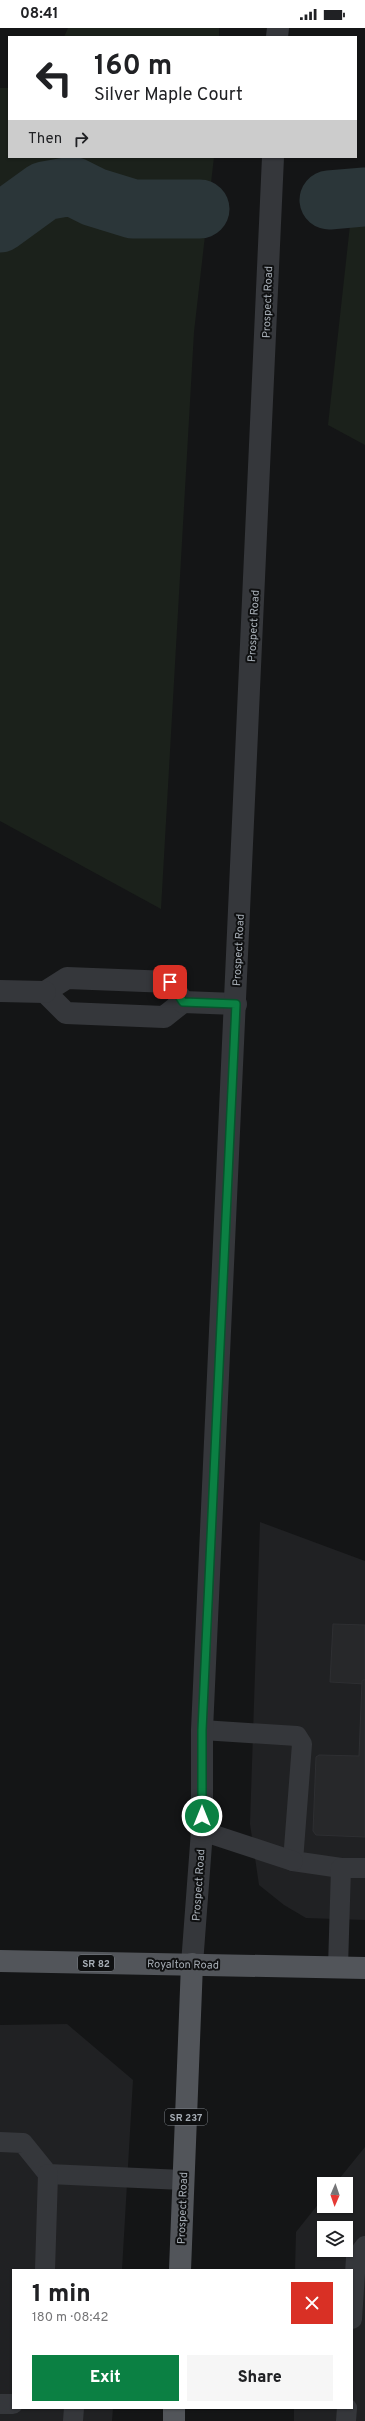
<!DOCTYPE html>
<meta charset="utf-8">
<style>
:root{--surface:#fff;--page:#f6f6f6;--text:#202124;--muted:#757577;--accent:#0b8043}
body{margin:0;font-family:Overpass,sans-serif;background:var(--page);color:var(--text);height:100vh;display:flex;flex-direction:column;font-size:15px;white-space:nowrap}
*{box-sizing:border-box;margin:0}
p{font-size:13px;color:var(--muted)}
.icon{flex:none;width:22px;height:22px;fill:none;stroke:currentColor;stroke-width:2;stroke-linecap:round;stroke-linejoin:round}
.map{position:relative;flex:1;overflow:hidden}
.drawer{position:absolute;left:12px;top:2241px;width:341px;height:140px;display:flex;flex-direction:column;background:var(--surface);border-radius:0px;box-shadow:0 1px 3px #0004}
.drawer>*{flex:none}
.guide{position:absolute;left:8px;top:8px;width:349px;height:122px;border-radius:0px;box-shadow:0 1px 3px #0004;background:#fff;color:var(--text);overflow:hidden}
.needle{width:26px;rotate:182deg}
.fabs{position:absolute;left:317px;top:2149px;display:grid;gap:8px}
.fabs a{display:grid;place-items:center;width:36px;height:36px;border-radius:0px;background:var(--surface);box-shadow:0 1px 3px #0004;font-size:20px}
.pin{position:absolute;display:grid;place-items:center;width:34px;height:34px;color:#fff;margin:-17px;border-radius:8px;box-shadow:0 2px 6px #0006}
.me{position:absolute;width:44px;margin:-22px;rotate:0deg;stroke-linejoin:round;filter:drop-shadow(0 0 3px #0008)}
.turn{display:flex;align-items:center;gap:14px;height:84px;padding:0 20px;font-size:18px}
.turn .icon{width:52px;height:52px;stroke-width:2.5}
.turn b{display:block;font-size:28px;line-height:34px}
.then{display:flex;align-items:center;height:38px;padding:0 20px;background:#0003;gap:8px;font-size:15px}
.round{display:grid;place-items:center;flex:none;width:42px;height:42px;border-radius:0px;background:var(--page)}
.summary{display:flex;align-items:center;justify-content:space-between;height:68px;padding:0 20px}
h1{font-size:24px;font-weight:800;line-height:30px}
.action{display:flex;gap:8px;margin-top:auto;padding:8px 20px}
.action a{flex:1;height:46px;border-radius:0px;background:var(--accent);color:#fff;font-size:16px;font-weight:800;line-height:46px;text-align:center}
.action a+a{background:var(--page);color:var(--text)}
.status{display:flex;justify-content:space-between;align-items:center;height:28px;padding:0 20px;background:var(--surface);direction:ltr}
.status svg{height:11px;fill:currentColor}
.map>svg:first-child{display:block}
.built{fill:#202123;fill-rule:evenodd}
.green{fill:#1b211b}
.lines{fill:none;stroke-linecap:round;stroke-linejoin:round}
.river{stroke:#2b3639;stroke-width:59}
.building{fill:#27282a;stroke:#2e2f32}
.service{stroke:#35373b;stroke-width:20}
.minor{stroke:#35373b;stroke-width:22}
.tertiary{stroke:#35373b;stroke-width:22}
.primary{stroke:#52555a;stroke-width:22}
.route-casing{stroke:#07532c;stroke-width:10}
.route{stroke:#0b8043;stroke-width:7}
.labels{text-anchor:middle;stroke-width:4;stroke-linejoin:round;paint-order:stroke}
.shield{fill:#0f1011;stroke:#797f84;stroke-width:1}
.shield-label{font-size:10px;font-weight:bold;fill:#a7aeb6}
.street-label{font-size:11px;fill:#a7aeb6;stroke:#0f1011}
</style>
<div class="status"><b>08:41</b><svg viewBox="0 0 49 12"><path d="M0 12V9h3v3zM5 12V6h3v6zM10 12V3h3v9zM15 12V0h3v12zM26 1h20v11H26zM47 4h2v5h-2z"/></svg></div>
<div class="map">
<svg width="365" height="2393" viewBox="0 0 365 2393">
<rect width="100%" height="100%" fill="#141516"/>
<!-- built -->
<g class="built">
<path d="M 260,1494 L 365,1533 L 365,1892 L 306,1890 L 284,1877 L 259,1857 L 250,1796 Z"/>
<path d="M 67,1996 L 133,2052 L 122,2242 L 13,2242 L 13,2380 L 113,2380 L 112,2393 L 0,2393 L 0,1997 Z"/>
<path d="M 365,2119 L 365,2393 L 294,2393 L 294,2380 L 352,2380 L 352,2242 L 295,2242 L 296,2204 L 324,2169 L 324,2178 L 346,2178 L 346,2156 L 335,2156 ZM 324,2200 L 346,2200 L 346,2222 L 324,2222 Z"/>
</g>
<!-- green -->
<g class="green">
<path d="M 68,0 L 219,0 L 219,9 L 64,9 Z"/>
<path d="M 0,60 L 9,60 L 9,129 L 214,129 L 194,304 L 161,881 L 0,793 Z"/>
<path d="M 365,196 L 365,417 L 328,397 L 350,197 Z"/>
</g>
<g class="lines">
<!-- river -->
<g class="river">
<path d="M 329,172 L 365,169"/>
<path d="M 0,195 L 44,163 L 72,158 L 94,169 L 133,181 L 200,181"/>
</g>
</g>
<!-- building -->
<g class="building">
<path d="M 333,1596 L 365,1597 L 365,1656 L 330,1654 Z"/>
<path d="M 365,1651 L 365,1809 L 316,1807 L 313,1803 L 316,1729 L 319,1727 L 359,1728 L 362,1653 Z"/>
</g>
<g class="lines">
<!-- service -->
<g class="service">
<path d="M 202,1702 L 297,1708 L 302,1716 L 293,1833 L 341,1840"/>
<path d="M 202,1803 L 293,1833"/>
<path d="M 338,1939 L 341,1840 L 365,1840"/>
<path d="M 0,2114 L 23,2115 L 48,2146 L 183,2152"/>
<path d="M 45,2242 L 48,2146"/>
<path d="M 352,2291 L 356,2230 L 365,2218"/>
<path d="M 0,2376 L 13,2376"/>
<path d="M 73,2393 L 74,2380"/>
<path d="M 346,2393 L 347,2380"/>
</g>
<!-- minor -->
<g class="minor">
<path d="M 67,950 L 170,954 L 183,974 L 164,989 L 66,985 L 45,964 Z"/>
<path d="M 0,963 L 45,964"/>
<path d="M 183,974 L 236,976"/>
</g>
<!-- tertiary -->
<g class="tertiary">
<path d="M 277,9 L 278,0"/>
<path d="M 192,1936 L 202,1803 L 202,1702 L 273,129"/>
</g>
<!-- primary -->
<g class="primary">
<path d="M 0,1933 L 365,1940"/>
<path d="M 180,2242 L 192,1936"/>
<path d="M 174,2393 L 174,2380"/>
</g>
</g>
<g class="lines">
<defs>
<path id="route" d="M 170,954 L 183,974 L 236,976 L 202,1702 L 202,1788"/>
</defs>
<!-- route casing -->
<use href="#route" class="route-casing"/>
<!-- route -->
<use href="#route" class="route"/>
</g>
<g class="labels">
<!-- shield labels -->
<g class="shield">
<rect x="78" y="1927" width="36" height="16" rx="3"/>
<rect x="165" y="2081" width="42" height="16" rx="3"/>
</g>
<g class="shield-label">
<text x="96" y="1939">SR 82</text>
<text x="186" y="2093">SR 237</text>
</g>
<!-- street labels -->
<g class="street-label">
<text transform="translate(267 274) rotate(-88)" y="4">Prospect Road</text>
<text transform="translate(253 598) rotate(-87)" y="4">Prospect Road</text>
<text transform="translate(238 922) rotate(-87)" y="4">Prospect Road</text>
<text transform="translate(198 1857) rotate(-86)" y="4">Prospect Road</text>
<text transform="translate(183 1936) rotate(1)" y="4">Royalton Road</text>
<text transform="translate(182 2180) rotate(-88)" y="4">Prospect Road</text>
</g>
</g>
</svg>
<div class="fabs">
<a><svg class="needle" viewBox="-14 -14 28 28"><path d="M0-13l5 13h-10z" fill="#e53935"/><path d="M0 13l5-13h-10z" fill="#757577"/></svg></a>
<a><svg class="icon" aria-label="layers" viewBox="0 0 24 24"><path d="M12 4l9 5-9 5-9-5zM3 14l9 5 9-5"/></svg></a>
</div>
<div class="pin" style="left:170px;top:954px;background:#d93025"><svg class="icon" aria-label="arrive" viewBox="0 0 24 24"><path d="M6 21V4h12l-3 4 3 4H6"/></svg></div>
<svg class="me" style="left:202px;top:1788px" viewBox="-20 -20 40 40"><circle r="17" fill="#0b8043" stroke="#fff" stroke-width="3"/><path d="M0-11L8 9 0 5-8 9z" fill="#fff"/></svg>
<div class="guide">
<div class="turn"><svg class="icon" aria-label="left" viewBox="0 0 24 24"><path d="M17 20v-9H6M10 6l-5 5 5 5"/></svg><div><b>160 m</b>Silver Maple Court</div></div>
<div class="then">Then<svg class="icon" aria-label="right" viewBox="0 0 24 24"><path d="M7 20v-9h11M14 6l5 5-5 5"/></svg></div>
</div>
<section class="drawer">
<div class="summary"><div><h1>1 min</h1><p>180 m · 08:42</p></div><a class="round" style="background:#d93025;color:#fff"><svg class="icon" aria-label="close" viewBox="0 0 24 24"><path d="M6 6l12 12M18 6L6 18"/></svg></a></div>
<div class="action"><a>Exit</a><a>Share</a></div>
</section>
</div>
